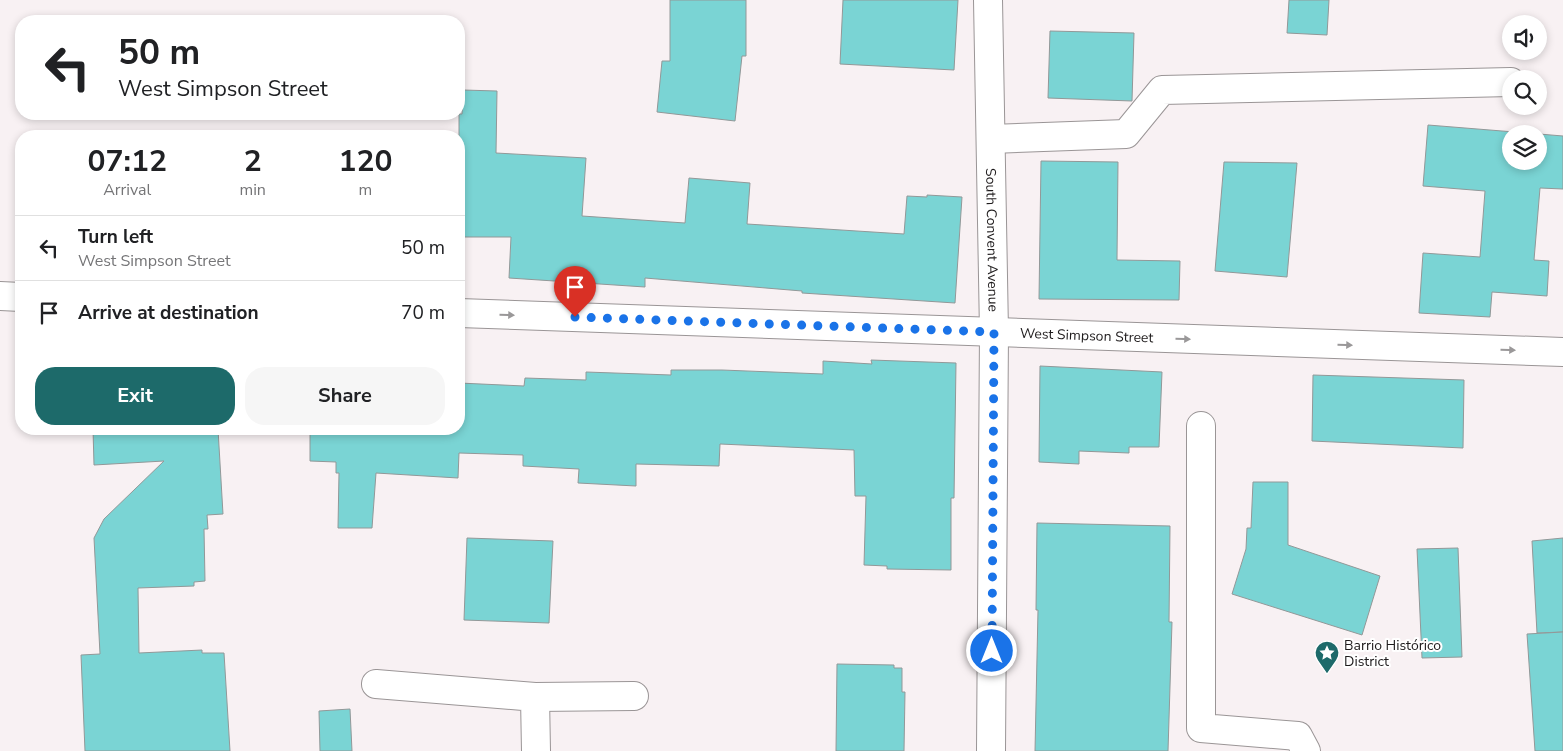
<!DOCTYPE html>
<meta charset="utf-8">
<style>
:root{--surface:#fff;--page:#f6f6f6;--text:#202124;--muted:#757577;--line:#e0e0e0;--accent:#1d6a6a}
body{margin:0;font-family:"Nunito Sans",sans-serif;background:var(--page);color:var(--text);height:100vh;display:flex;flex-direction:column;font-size:19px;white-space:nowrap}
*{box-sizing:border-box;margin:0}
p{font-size:16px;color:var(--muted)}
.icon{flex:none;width:28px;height:28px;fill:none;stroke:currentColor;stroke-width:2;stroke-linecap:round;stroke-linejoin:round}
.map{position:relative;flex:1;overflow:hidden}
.details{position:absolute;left:15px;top:130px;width:450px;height:305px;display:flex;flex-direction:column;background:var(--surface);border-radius:20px;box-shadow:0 2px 8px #0003}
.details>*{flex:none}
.banner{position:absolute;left:15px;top:15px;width:450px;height:105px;border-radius:20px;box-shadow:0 2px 8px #0003;background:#fff;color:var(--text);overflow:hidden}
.buttons{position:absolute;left:1502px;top:15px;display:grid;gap:10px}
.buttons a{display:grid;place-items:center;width:45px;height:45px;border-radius:50%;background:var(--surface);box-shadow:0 2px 8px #0003;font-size:25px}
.pin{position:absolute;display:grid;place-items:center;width:42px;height:42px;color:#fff;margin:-51px -21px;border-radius:50% 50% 50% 0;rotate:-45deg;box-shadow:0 0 5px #0007}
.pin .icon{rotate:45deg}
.me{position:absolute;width:55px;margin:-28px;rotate:0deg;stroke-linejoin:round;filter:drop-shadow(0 0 4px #0008)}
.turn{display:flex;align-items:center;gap:18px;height:105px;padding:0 20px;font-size:22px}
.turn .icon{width:65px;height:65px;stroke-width:2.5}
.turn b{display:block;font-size:35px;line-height:42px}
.eta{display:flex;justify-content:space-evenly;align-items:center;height:85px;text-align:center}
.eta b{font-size:30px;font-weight:700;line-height:35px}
.button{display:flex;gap:10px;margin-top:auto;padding:10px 20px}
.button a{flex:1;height:58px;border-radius:20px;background:var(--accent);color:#fff;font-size:20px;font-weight:700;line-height:58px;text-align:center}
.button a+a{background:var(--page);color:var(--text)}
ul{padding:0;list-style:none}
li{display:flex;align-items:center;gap:15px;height:65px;padding:0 20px;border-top:1px solid var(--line)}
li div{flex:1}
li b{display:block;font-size:19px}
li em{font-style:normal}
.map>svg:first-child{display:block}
.building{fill:#7ad4d4;stroke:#929898}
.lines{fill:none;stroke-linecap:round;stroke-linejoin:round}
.minor-casing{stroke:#9a9596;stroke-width:30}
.minor{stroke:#fff;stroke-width:28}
.oneway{fill:#9a9899}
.route{stroke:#1a73e8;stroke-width:9;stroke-dasharray:0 16.2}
.labels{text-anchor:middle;stroke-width:4;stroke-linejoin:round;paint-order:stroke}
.street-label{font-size:14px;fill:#1e1b1c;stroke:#fff}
.poi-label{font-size:14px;fill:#1e1b1c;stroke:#fff;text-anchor:start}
</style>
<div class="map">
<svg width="1563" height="751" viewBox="0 0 1563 751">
<rect width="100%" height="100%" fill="#f8f1f3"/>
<!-- building -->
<g class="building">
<path d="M 670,0 L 746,0 L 746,56 L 742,56 L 735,121 L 657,112 L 662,61 L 670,61 Z"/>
<path d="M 843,0 L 958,0 L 954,70 L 840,64 Z"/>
<path d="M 1289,0 L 1329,0 L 1327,35 L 1287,33 Z"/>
<path d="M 1050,31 L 1134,33 L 1132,101 L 1048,98 Z"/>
<path d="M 463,90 L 497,91 L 496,153 L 586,158 L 582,216 L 685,223 L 689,178 L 750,183 L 747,224 L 904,234 L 907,196 L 927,197 L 927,195 L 962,197 L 955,303 L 802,293 L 802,291 L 645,278 L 645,287 L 509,278 L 511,237 L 459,237 L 459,114 L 462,114 Z"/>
<path d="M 1428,125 L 1539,134 L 1511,134 L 1511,161 L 1539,161 L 1539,134 L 1563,136 L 1563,189 L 1540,188 L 1534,260 L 1549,261 L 1547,296 L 1492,292 L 1490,317 L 1419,313 L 1423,253 L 1480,257 L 1485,191 L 1423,186 Z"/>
<path d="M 1041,161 L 1118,162 L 1117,260 L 1180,261 L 1179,300 L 1039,299 Z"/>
<path d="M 1224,162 L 1297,163 L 1287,277 L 1215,271 Z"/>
<path d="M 871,360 L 956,363 L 954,498 L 951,498 L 951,570 L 887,569 L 887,566 L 864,565 L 866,496 L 855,496 L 854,450 L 720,444 L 719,466 L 636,464 L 636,486 L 578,483 L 579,469 L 523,466 L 523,455 L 459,453 L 458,478 L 376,473 L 372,528 L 338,528 L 339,473 L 336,473 L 336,462 L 310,461 L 310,429 L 459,429 L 459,383 L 524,386 L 525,378 L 586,380 L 586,372 L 671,375 L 671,370 L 722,370 L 823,374 L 823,361 L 872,364 Z"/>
<path d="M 1040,366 L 1162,372 L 1159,447 L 1129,447 L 1129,453 L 1079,451 L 1079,464 L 1039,462 Z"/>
<path d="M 1313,375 L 1464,380 L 1463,448 L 1312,441 Z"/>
<path d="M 93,429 L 218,429 L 223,514 L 207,515 L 208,529 L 204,529 L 205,581 L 194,582 L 194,586 L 138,588 L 139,653 L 202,650 L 202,653 L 224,653 L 230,751 L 85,751 L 81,655 L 100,654 L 94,538 L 104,519 L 164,461 L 94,465 Z"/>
<path d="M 1253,482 L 1288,482 L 1288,545 L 1380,576 L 1362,635 L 1232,594 L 1246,549 L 1247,528 L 1251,528 Z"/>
<path d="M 1037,523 L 1170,526 L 1169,622 L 1172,622 L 1168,751 L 1035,751 L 1038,610 L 1036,610 Z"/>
<path d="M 467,538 L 553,541 L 549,623 L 464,620 Z"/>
<path d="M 1563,538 L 1563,632 L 1537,633 L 1532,541 Z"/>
<path d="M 1458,548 L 1462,657 L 1422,658 L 1417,549 Z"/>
<path d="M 1563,632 L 1563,751 L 1535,751 L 1527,634 Z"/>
<path d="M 837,664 L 894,665 L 894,668 L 902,668 L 902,692 L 905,692 L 904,751 L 836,751 Z"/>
<path d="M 350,709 L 352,751 L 320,751 L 319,711 Z"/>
</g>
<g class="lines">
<defs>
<g id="minor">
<path id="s1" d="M 988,0 L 994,332 L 991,751"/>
<path d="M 991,139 L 1126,134 L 1162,90 L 1511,82"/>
<path d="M 0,296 L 21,297"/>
<path id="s2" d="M 459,313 L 1563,352"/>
<path d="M 1201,426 L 1201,728 L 1298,736 L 1306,751"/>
<path d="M 376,684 L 535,697 L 536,751"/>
<path d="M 535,697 L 634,696"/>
</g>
</defs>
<!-- minor casing -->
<use href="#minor" class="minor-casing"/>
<!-- minor -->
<use href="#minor" class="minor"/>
</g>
<!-- one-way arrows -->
<defs><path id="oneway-solid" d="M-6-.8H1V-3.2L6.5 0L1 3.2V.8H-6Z" transform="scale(1.25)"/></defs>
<g class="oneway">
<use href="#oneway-solid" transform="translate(507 315) rotate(2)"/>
<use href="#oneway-solid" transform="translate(1183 339) rotate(2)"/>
<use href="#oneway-solid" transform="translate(1345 345) rotate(2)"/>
<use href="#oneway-solid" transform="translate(1508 350) rotate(2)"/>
</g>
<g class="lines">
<!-- route -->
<path class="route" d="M 575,317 L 994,332 L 992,651"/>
</g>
<!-- icons -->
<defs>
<symbol id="sight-pin" viewBox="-11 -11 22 30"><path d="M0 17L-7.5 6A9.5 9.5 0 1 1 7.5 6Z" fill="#1d6a6a" stroke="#fff"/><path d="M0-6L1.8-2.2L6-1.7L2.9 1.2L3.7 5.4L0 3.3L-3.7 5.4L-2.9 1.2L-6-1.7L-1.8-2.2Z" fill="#fff"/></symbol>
</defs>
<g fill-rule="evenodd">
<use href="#sight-pin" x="1313" y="639" width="28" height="38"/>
</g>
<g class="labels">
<!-- street labels -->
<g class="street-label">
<text dy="5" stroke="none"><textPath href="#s1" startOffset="240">South Convent Avenue</textPath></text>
<text dy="5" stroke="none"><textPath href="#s2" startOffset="628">West Simpson Street</textPath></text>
</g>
<!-- poi labels -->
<g class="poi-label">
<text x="1344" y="650">Barrio Histórico<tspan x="1344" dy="16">District</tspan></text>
</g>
</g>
</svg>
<div class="buttons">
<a><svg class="icon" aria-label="sound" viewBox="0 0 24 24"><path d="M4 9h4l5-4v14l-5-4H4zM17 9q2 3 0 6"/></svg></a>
<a><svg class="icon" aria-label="search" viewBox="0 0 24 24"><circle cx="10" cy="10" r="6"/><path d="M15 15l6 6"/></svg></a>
<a><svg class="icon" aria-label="layers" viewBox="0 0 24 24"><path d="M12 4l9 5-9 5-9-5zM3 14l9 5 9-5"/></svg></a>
</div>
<div class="pin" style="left:575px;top:317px;background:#d93025"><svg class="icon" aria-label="arrive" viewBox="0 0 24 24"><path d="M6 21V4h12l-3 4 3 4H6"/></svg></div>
<svg class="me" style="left:992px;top:651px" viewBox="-20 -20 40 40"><circle r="17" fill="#1a73e8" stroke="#fff" stroke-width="3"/><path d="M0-11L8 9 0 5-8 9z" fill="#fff"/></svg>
<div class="banner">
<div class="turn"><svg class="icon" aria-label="left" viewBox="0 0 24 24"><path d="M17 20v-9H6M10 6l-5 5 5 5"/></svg><div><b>50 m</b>West Simpson Street</div></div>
</div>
<section class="details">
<div class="eta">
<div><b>07:12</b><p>Arrival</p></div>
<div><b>2</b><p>min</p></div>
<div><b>120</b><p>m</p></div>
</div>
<ul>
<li><svg class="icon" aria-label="left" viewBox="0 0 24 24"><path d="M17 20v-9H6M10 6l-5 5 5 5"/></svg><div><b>Turn left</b><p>West Simpson Street</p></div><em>50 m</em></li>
<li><svg class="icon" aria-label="arrive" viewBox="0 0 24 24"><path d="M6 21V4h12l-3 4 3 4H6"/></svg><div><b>Arrive at destination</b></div><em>70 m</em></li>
</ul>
<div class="button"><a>Exit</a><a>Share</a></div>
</section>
</div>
